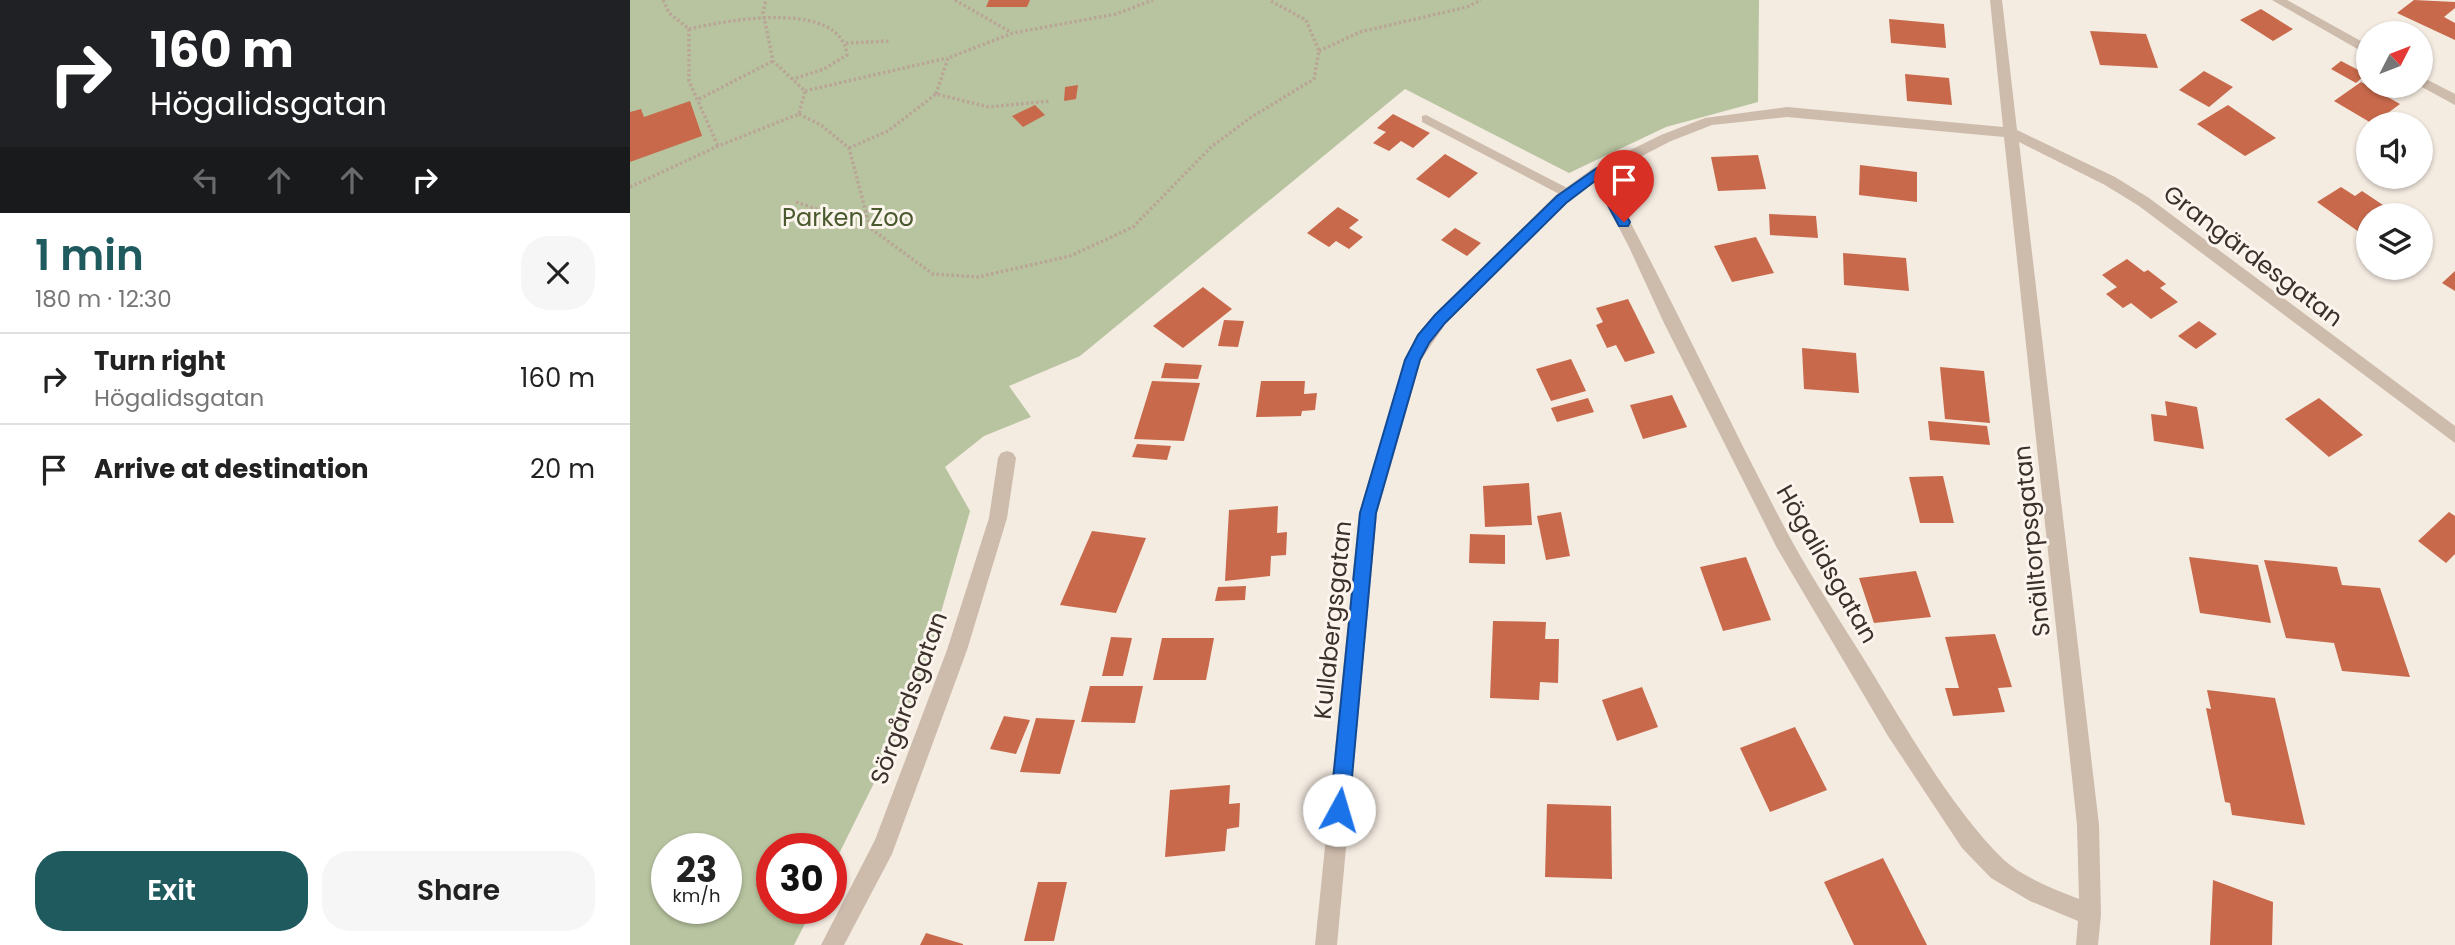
<!DOCTYPE html>
<meta charset="utf-8">
<style>
:root{--surface:#fff;--page:#f6f6f6;--text:#222;--muted:#767676;--line:#e0e0e0;--accent:#1f5a5e}
body{margin:0;font-family:Poppins,sans-serif;background:var(--page);color:var(--text);height:100vh;display:flex;flex-direction:column;font-size:26px;white-space:nowrap}
*{box-sizing:border-box;margin:0}
p{font-size:23px;color:var(--muted)}
.icon{flex:none;width:38px;height:38px;fill:none;stroke:currentColor;stroke-width:2;stroke-linecap:round;stroke-linejoin:round}
.map{position:relative;flex:1;overflow:hidden}
.drawer{display:flex;flex-direction:column;background:var(--surface);width:630px}
.drawer>*{flex:none}
.top-card{background:#202124;color:#fff;overflow:hidden}
.needle{width:46px;rotate:48deg}
.controls{position:absolute;left:1726px;top:21px;display:grid;gap:14px}
.controls a{display:grid;place-items:center;width:77px;height:77px;border-radius:50%;background:var(--surface);box-shadow:0 2px 5px #0004;font-size:35px}
.speed{position:absolute;left:21px;top:833px;display:flex;gap:14px;font-size:35px;font-weight:700;text-align:center}
.speed>*{display:grid;place-content:center;width:91px;height:91px;border-radius:50%;background:var(--surface);box-shadow:0 2px 5px #0004;line-height:1}
.speed small{font-size:18px;font-weight:400}
.speed .limit{border:10px solid #d22;background:#fff;color:#111}
.pin{position:absolute;display:grid;place-items:center;width:60px;height:60px;color:#fff;margin:-72px -30px;border-radius:50% 50% 50% 0;rotate:-45deg;box-shadow:0 0 7px #0007}
.pin .icon{rotate:45deg}
.me{position:absolute;width:77px;margin:-38px;rotate:6deg;stroke-linejoin:round;filter:drop-shadow(0 0 5px #0008)}
.turn{display:flex;align-items:center;gap:24px;height:147px;padding:0 35px;font-size:32px}
.turn .icon{width:91px;height:91px;stroke-width:2.5}
.turn b{display:block;font-size:49px;line-height:60px}
.lanes{display:flex;align-items:center;height:66px;padding:0 35px;background:#0003;justify-content:center;gap:35px;direction:ltr}
.lanes .off{opacity:.35}
.round{display:grid;place-items:center;flex:none;width:74px;height:74px;border-radius:28px;background:var(--page)}
.head{display:flex;align-items:center;justify-content:space-between;height:119px;padding:0 35px}
h1{font-size:42px;font-weight:600;line-height:52px;color:var(--accent)}
.action{display:flex;gap:14px;margin-top:auto;padding:14px 35px}
.action a{flex:1;height:80px;border-radius:28px;background:var(--accent);color:#fff;font-size:28px;font-weight:600;line-height:80px;text-align:center}
.action a+a{background:var(--page);color:var(--text)}
ul{padding:0;list-style:none}
li{display:flex;align-items:center;gap:21px;height:91px;padding:0 35px;border-top:2px solid var(--line)}
li div{flex:1}
li b{display:block;font-size:26px}
li em{font-style:normal}
main{display:flex;flex:1;min-height:0}
.map>svg:first-child{display:block}
.green{fill:#b8c4a0;fill-rule:evenodd}
.building{fill:#c8694b}
.lines{fill:none;stroke-linecap:round;stroke-linejoin:round}
.path{stroke:#b9a596;stroke-width:3.5;stroke-dasharray:2.5 2.5;stroke-linecap:butt}
.service{fill:#cdbbac;fill-rule:evenodd}
.minor{fill:#cdbbac;fill-rule:evenodd}
.route{fill:#1a73e8;stroke:#114b97;stroke-width:2}
.labels{text-anchor:middle;stroke-width:6;stroke-linejoin:round;paint-order:stroke}
.park-label{font-size:24px;fill:#4a5a2e;stroke:#fbf5ee}
.street-label{font-size:24px;fill:#3b302b;stroke:#fbf5ee}
</style>
<main>
<section class="drawer">
<div class="top-card">
<div class="turn"><svg class="icon" aria-label="right" viewBox="0 0 24 24"><path d="M7 20v-9h11M14 6l5 5-5 5"/></svg><div><b>160 m</b>Högalidsgatan</div></div>
<div class="lanes"><svg class="icon off" aria-label="left" viewBox="0 0 24 24"><path d="M17 20v-9H6M10 6l-5 5 5 5"/></svg><svg class="icon off" aria-label="ahead" viewBox="0 0 24 24"><path d="M12 20V5M6 11l6-6 6 6"/></svg><svg class="icon off" aria-label="ahead" viewBox="0 0 24 24"><path d="M12 20V5M6 11l6-6 6 6"/></svg><svg class="icon" aria-label="right" viewBox="0 0 24 24"><path d="M7 20v-9h11M14 6l5 5-5 5"/></svg></div>
</div>
<div class="head"><div><h1>1 min</h1><p>180 m · 12:30</p></div><a class="round"><svg class="icon" aria-label="close" viewBox="0 0 24 24"><path d="M6 6l12 12M18 6L6 18"/></svg></a></div>
<ul>
<li><svg class="icon" aria-label="right" viewBox="0 0 24 24"><path d="M7 20v-9h11M14 6l5 5-5 5"/></svg><div><b>Turn right</b><p>Högalidsgatan</p></div><em>160 m</em></li>
<li><svg class="icon" aria-label="arrive" viewBox="0 0 24 24"><path d="M6 21V4h12l-3 4 3 4H6"/></svg><div><b>Arrive at destination</b></div><em>20 m</em></li>
</ul>
<div class="action"><a>Exit</a><a>Share</a></div>
</section>
<div class="map">
<svg width="1825" height="945" viewBox="0 0 1825 945">
<rect width="100%" height="100%" fill="#f4ebe1"/>
<!-- green -->
<path class="green" d="M 0,0 L 1129,0 L 1128,102 L 1036,127 L 939,173 L 775,89 L 450,356 L 379,386 L 401,417 L 354,436 L 315,467 L 340,511 L 287,696 L 201,870 L 201,849 L 142,849 L 142,908 L 183,908 L 164,945 L 0,945 ZM 37,849 L 96,849 L 96,908 L 37,908 Z"/>
<!-- building -->
<g class="building">
<path d="M 359,0 L 400,0 L 397,7 L 356,7 Z"/>
<path d="M 1784,0 L 1825,2 L 1825,8 L 1814,17 L 1825,23 L 1825,40 L 1767,13 Z"/>
<path d="M 1631,9 L 1663,29 L 1643,41 L 1610,20 Z"/>
<path d="M 1259,19 L 1314,24 L 1316,48 L 1261,43 Z"/>
<path d="M 1460,31 L 1516,34 L 1528,68 L 1470,65 Z"/>
<path d="M 1711,61 L 1736,74 L 1726,83 L 1701,69 Z"/>
<path d="M 1574,71 L 1603,87 L 1579,107 L 1549,90 Z"/>
<path d="M 1275,74 L 1319,78 L 1322,105 L 1277,101 Z"/>
<path d="M 1731,82 L 1738,86 L 1770,104 L 1743,124 L 1704,101 Z"/>
<path d="M 448,85 L 446,99 L 434,101 L 435,87 Z"/>
<path d="M 60,101 L 72,136 L 0,162 L 0,112 L 11,109 L 14,117 Z"/>
<path d="M 405,105 L 415,115 L 393,127 L 382,116 Z"/>
<path d="M 1598,105 L 1646,138 L 1615,156 L 1567,124 Z"/>
<path d="M 763,114 L 800,133 L 783,148 L 771,141 L 759,151 L 743,143 L 756,132 L 747,128 Z"/>
<path d="M 815,154 L 848,173 L 819,198 L 786,179 Z"/>
<path d="M 1128,155 L 1136,189 L 1088,191 L 1081,157 Z"/>
<path d="M 1230,165 L 1287,172 L 1287,202 L 1229,195 Z"/>
<path d="M 1755,177 L 1786,177 L 1771,187 Z"/>
<path d="M 1711,187 L 1725,196 L 1732,191 L 1753,205 L 1745,210 L 1752,215 L 1738,215 L 1738,226 L 1729,232 L 1687,202 Z"/>
<path d="M 708,207 L 729,220 L 719,228 L 733,237 L 719,249 L 706,241 L 699,247 L 677,233 Z"/>
<path d="M 1139,214 L 1186,216 L 1188,238 L 1140,235 Z"/>
<path d="M 825,228 L 851,243 L 837,256 L 811,240 Z"/>
<path d="M 1126,237 L 1144,273 L 1102,282 L 1084,246 Z"/>
<path d="M 1213,253 L 1276,258 L 1279,291 L 1214,285 Z"/>
<path d="M 1497,259 L 1514,272 L 1518,270 L 1536,284 L 1530,288 L 1548,302 L 1521,319 L 1501,303 L 1493,308 L 1476,294 L 1487,287 L 1472,275 Z"/>
<path d="M 1825,271 L 1825,291 L 1812,283 Z"/>
<path d="M 573,287 L 602,309 L 553,348 L 523,326 Z"/>
<path d="M 998,299 L 1025,353 L 995,362 L 986,345 L 977,348 L 966,325 L 973,322 L 966,308 Z"/>
<path d="M 594,320 L 614,321 L 608,347 L 588,346 Z"/>
<path d="M 1569,321 L 1587,334 L 1566,349 L 1548,336 Z"/>
<path d="M 1172,348 L 1226,353 L 1229,393 L 1174,389 Z"/>
<path d="M 941,359 L 956,391 L 921,401 L 906,369 Z"/>
<path d="M 535,363 L 572,365 L 568,379 L 531,378 Z"/>
<path d="M 1310,367 L 1354,371 L 1360,423 L 1315,419 Z"/>
<path d="M 522,381 L 570,383 L 554,441 L 504,439 Z"/>
<path d="M 631,381 L 675,381 L 674,394 L 687,393 L 685,410 L 672,411 L 671,416 L 626,417 Z"/>
<path d="M 1042,395 L 1057,427 L 1013,439 L 1000,405 Z"/>
<path d="M 958,398 L 964,412 L 927,422 L 921,408 Z"/>
<path d="M 1689,398 L 1733,435 L 1699,457 L 1655,419 Z"/>
<path d="M 1535,401 L 1567,407 L 1574,449 L 1524,441 L 1521,414 L 1537,416 Z"/>
<path d="M 1298,421 L 1357,426 L 1360,445 L 1300,440 Z"/>
<path d="M 507,444 L 541,446 L 537,460 L 502,457 Z"/>
<path d="M 1313,476 L 1324,523 L 1290,523 L 1279,477 Z"/>
<path d="M 899,483 L 902,525 L 855,527 L 853,486 Z"/>
<path d="M 648,506 L 647,533 L 657,532 L 656,555 L 641,556 L 640,576 L 595,581 L 599,510 Z"/>
<path d="M 931,512 L 940,556 L 916,560 L 907,516 Z"/>
<path d="M 1819,512 L 1825,516 L 1825,554 L 1816,563 L 1788,541 Z"/>
<path d="M 462,531 L 516,538 L 486,613 L 430,605 Z"/>
<path d="M 840,534 L 875,535 L 875,564 L 839,563 Z"/>
<path d="M 1116,557 L 1141,620 L 1093,631 L 1070,567 Z"/>
<path d="M 1559,557 L 1628,565 L 1641,623 L 1570,613 Z"/>
<path d="M 1634,560 L 1707,567 L 1712,585 L 1750,588 L 1780,677 L 1712,671 L 1704,643 L 1656,638 Z"/>
<path d="M 1286,571 L 1301,617 L 1244,623 L 1229,578 Z"/>
<path d="M 616,586 L 615,600 L 585,601 L 588,587 Z"/>
<path d="M 863,621 L 916,622 L 915,639 L 929,639 L 928,683 L 910,682 L 909,700 L 860,698 Z"/>
<path d="M 1365,634 L 1382,687 L 1368,688 L 1375,712 L 1323,716 L 1315,688 L 1329,688 L 1315,637 Z"/>
<path d="M 481,637 L 502,638 L 493,676 L 472,676 Z"/>
<path d="M 532,638 L 584,638 L 576,680 L 523,680 Z"/>
<path d="M 460,686 L 513,686 L 505,723 L 451,722 Z"/>
<path d="M 1012,687 L 1028,727 L 987,741 L 972,700 Z"/>
<path d="M 1577,690 L 1645,698 L 1675,825 L 1602,815 L 1600,803 L 1595,802 L 1576,708 L 1581,709 Z"/>
<path d="M 374,716 L 400,720 L 386,754 L 360,749 Z"/>
<path d="M 406,718 L 445,720 L 430,774 L 390,772 Z"/>
<path d="M 1165,727 L 1197,790 L 1140,812 L 1110,748 Z"/>
<path d="M 600,785 L 599,804 L 610,803 L 609,827 L 597,829 L 595,851 L 535,857 L 540,790 Z"/>
<path d="M 917,804 L 981,806 L 982,879 L 915,877 Z"/>
<path d="M 1253,858 L 1297,945 L 1224,945 L 1194,882 Z"/>
<path d="M 1583,880 L 1643,902 L 1642,945 L 1580,945 Z"/>
<path d="M 408,882 L 437,882 L 424,941 L 394,941 Z"/>
<path d="M 296,933 L 333,944 L 333,945 L 290,945 Z"/>
</g>
<g class="lines">
<!-- path -->
<g class="path">
<path d="M 33,0 L 39,13 L 59,29 L 59,81 L 88,146"/>
<path d="M 325,0 L 382,33"/>
<path d="M 59,29 C 102,19 211,0 217,55 L 194,69 L 163,79"/>
<path d="M 216,43 L 261,41"/>
<path d="M 689,51 L 730,32 L 837,7 L 851,0"/>
<path d="M 175,91 L 317,58"/>
<path d="M 306,94 L 318,58 L 383,33 L 486,14 L 523,0"/>
<path d="M 69,99 L 143,61"/>
<path d="M 169,114 L 191,125 L 219,148 L 240,228 L 303,274 L 348,277 L 440,256 L 503,227 L 581,147 L 620,118 L 684,79 L 689,51 L 676,20 L 639,0"/>
<path d="M 219,148 L 258,131 L 306,94 L 359,107 L 420,101"/>
<path d="M 0,187 L 88,146 L 169,114 L 175,91 L 143,61 L 133,12 L 136,0"/>
<path d="M 166,202 L 240,227"/>
</g>
<!-- service -->
<path class="service" d="M 796,115 L 943,191 L 945,194 L 943,197 L 935,197 L 792,122 L 792,116 Z"/>
<!-- minor -->
<g class="minor">
<path d="M 1360,0 L 1372,0 L 1387,130 L 1485,177 L 1519,198 L 1825,426 L 1825,443 L 1509,206 L 1475,185 L 1389,142 L 1469,825 L 1471,915 L 1468,945 L 1446,945 L 1448,921 L 1400,901 L 1361,878 L 1332,848 L 1258,736 L 1147,548 L 1034,323 L 999,247 L 965,182 L 936,203 L 816,323 L 791,360 L 747,513 L 707,945 L 685,945 L 729,513 L 775,360 L 788,334 L 804,315 L 926,195 L 962,169 L 1031,135 L 1075,118 L 1157,107 L 1373,127 ZM 1157,117 L 1374,137 L 1447,825 L 1449,899 C 1424,889 1394,878 1374,860 C 1325,813 1279,733 1243,674 C 1215,628 1184,582 1158,534 C 1095,415 1040,293 975,175 L 1041,141 L 1082,125 Z"/>
<path d="M 1642,0 L 1657,0 L 1738,45 L 1738,55 Z"/>
<path d="M 1790,76 L 1825,94 L 1825,105 L 1790,86 Z"/>
<path d="M 377,451 L 383,453 L 386,458 L 377,518 L 337,650 L 262,854 L 214,945 L 191,945 L 245,840 L 317,650 L 359,518 L 368,458 L 371,453 Z"/>
</g>
</g>
<!-- route -->
<path class="route" d="M 967,168 L 973,173 L 1000,222 L 998,226 L 989,226 L 965,181 L 936,203 L 815,323 L 799,343 L 790,360 L 746,513 L 719,810 L 716,817 L 709,819 L 702,817 L 700,810 L 730,513 L 775,360 L 788,335 L 805,315 L 927,196 Z"/>
<g class="labels">
<!-- park labels -->
<g class="park-label">
<text x="218" y="226">Parken Zoo</text>
</g>
<!-- street labels -->
<g class="street-label">
<text transform="translate(1623 256) rotate(37)" y="8">Grangärdesgatan</text>
<text transform="translate(1402 541) rotate(-96)" y="8">Snälltorpsgatan</text>
<text transform="translate(1197 564) rotate(60)" y="8">Högalidsgatan</text>
<text transform="translate(703 620) rotate(-84)" y="8">Kullabergsgatan</text>
<text transform="translate(279 698) rotate(-70)" y="8">Sörgårdsgatan</text>
</g>
</g>
</svg>
<div class="controls">
<a><svg class="needle" viewBox="-14 -14 28 28"><path d="M0-13l5 13h-10z" fill="#e53935"/><path d="M0 13l5-13h-10z" fill="#767676"/></svg></a>
<a><svg class="icon" aria-label="sound" viewBox="0 0 24 24"><path d="M4 9h4l5-4v14l-5-4H4zM17 9q2 3 0 6"/></svg></a>
<a><svg class="icon" aria-label="layers" viewBox="0 0 24 24"><path d="M12 4l9 5-9 5-9-5zM3 14l9 5 9-5"/></svg></a>
</div>
<div class="speed"><div>23<small>km/h</small></div><div class="limit">30</div></div>
<div class="pin" style="left:994px;top:222px;background:#d93025"><svg class="icon" aria-label="arrive" viewBox="0 0 24 24"><path d="M6 21V4h12l-3 4 3 4H6"/></svg></div>
<svg class="me" style="left:709px;top:810px" viewBox="-20 -20 40 40"><circle r="19" fill="#fff"/><path d="M0-13L10 11 0 6-10 11z" fill="#1a73e8"/></svg>
</div>
</main>
